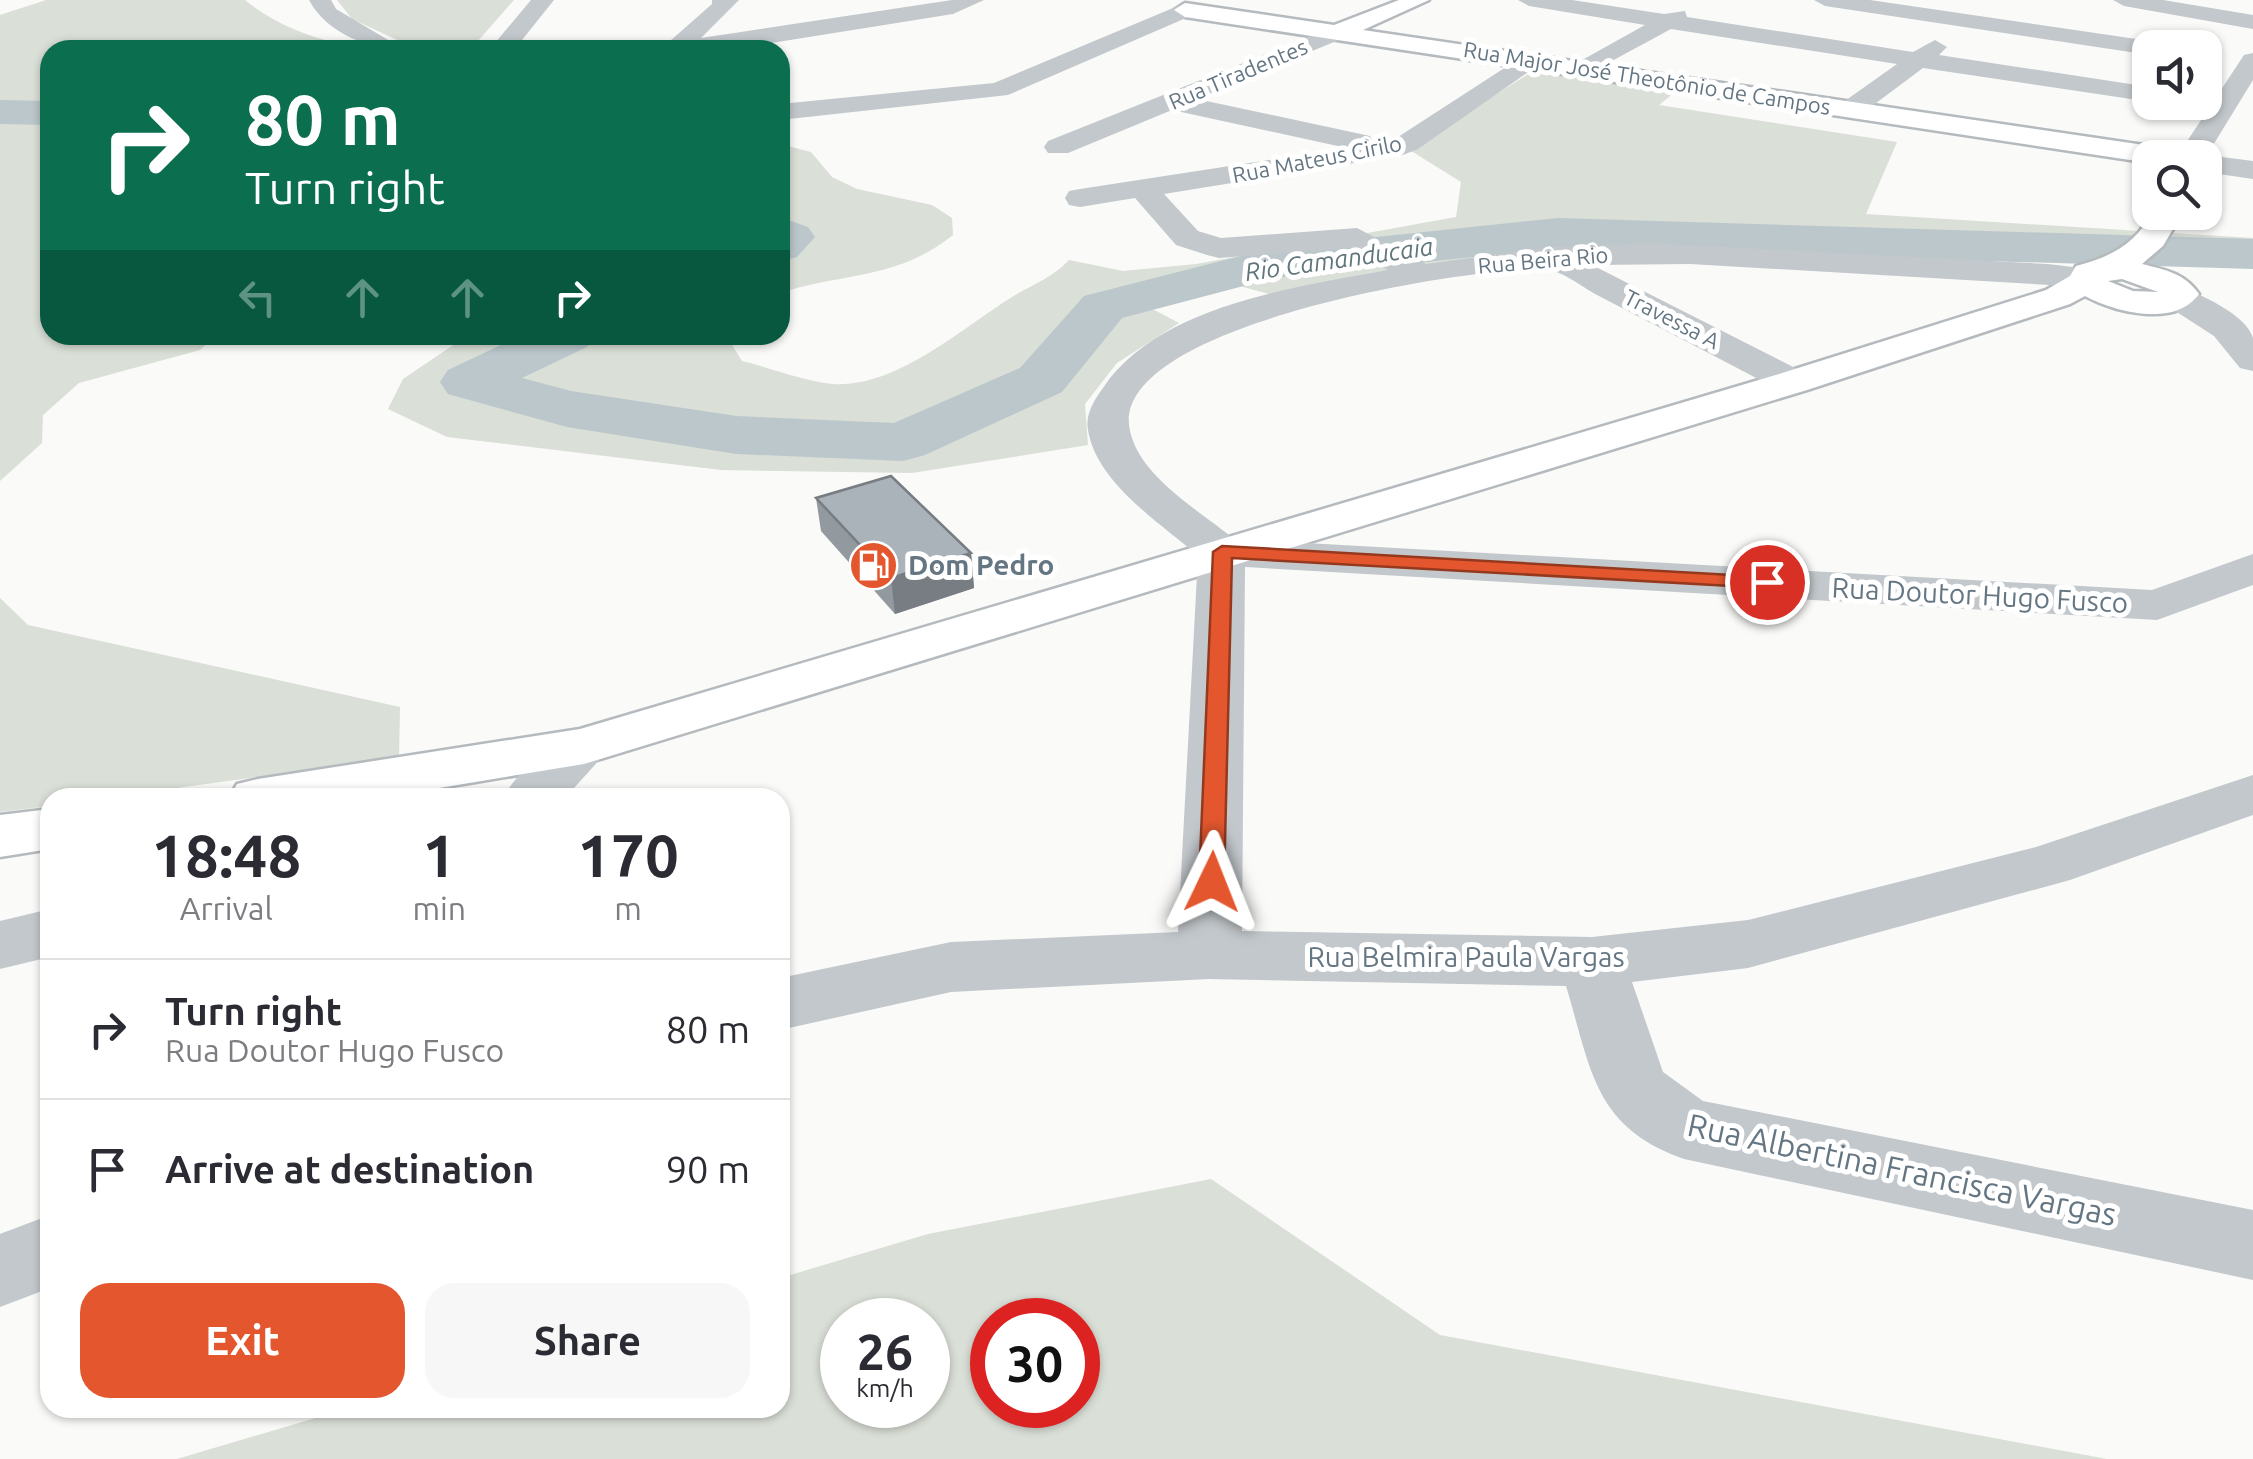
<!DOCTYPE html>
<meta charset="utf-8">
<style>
:root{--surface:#fff;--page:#f7f7f7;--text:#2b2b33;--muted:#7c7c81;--line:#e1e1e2;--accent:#e4572e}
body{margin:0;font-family:Ubuntu,sans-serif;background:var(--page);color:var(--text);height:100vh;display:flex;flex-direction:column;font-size:38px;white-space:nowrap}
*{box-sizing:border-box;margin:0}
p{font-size:32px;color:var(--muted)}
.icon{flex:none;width:55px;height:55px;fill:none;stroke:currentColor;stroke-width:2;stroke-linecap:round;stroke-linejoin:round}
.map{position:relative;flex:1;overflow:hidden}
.details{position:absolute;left:40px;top:788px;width:750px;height:630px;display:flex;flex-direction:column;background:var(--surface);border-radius:30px;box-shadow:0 2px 8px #0004}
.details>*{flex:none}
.top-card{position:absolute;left:40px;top:40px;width:750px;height:305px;border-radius:30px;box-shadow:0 2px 8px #0004;background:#0b6e4f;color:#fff;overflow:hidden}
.controls{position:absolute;left:2132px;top:30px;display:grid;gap:20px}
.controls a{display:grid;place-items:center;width:90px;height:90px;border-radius:20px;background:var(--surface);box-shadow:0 2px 8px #0004;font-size:50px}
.speed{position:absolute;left:820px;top:1298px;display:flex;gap:20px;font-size:50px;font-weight:700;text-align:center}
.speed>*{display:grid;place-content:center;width:130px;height:130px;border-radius:50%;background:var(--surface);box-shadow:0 2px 8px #0004;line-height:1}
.speed small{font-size:25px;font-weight:400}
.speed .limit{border:15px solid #d22;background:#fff;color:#111}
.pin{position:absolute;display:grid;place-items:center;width:85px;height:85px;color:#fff;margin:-42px;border:5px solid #fff;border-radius:50%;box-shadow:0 2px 10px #0007}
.me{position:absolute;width:110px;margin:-55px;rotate:2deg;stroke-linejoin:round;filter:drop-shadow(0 0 8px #0008)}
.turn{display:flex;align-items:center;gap:35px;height:210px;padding:0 40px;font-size:45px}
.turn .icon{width:130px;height:130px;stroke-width:2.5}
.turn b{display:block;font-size:70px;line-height:85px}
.lanes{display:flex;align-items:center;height:95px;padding:0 40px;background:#0003;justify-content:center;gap:50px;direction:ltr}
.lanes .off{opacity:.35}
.eta{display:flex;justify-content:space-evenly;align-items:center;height:170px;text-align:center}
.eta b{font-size:60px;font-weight:700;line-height:70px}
.cta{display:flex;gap:20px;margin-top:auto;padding:20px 40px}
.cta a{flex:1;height:115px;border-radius:30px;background:var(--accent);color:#fff;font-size:40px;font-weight:700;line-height:115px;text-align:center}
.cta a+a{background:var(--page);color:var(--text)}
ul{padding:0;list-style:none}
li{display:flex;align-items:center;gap:30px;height:140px;padding:0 40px;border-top:2px solid var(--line)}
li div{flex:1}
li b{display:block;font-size:38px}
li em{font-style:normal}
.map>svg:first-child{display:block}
.green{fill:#dadfd7;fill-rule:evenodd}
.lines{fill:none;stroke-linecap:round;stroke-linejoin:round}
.river{fill:#bbc7cb;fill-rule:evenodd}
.major-casing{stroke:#b5babe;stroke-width:5}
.minor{fill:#c3c8cc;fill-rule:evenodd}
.major{fill:#fff;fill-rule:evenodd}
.wall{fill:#929a9f}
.shaded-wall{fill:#777d82}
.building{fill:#aab3b9;stroke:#777d82;stroke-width:2.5}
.route{fill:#e4572e;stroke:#94391e;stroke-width:2.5}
.labels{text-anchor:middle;stroke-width:10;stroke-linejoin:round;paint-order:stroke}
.far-street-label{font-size:22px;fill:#657683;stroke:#fff}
.far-water-label{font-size:25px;font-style:italic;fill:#60757c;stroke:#fff}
.poi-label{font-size:28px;font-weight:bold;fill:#657683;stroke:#fff;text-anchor:start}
.street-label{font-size:28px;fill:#657683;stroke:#fff}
.near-street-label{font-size:32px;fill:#657683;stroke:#fff}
</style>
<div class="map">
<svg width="2253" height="1459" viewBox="0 0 2253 1459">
<rect width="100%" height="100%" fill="#fafaf8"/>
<!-- green -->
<g class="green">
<path d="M 46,0 L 245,0 C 286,34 355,55 408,45 L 352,19 L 337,0 L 514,0 L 470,50 L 50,50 L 50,335 L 216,335 L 200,350 L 79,383 L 43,415 L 42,443 L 0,481 L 0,15 Z"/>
<path d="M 1538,68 L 1679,89 L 1659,105 L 1897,142 L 1866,214 L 2253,238 L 2253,258 L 2077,259 L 1643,245 L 1269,294 L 1225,282 L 1145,305 L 1179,323 L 1117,363 L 1085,404 L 1088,445 L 912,473 L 721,470 L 447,437 L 388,409 L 403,379 L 468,335 L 730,335 L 729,340 L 742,361 C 771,368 803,381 833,384 C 896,388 961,329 1012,297 C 1033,284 1051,279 1069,260 L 1123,271 L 1196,264 L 1456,217 L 1461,182 L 1408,149 Z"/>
<path d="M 780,144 L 811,152 L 832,177 L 857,189 L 932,205 L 952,218 L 953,235 C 897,280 845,272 780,293 Z"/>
<path d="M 0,598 L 28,625 L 400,707 L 399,758 L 110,797 L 50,798 L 50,806 L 0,812 Z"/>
<path d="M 1211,1179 L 1440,1335 L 2107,1459 L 177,1459 L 349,1408 L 780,1408 L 780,1278 L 928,1234 ZM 842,1320 L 928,1320 L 928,1405 L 842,1405 ZM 992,1320 L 1078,1320 L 1078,1405 L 992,1405 Z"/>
</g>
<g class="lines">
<!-- river -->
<g class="river">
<path d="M 0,100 L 50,101 L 50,125 L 0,124 Z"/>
<path d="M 780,217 L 808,227 L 815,237 L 797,257 L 780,262 Z"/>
<path d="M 1558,218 L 2253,239 L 2253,269 L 1558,248 L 1274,278 L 1122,318 L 1062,392 L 925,455 L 903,461 L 736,454 L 567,427 L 448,394 L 440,382 L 448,370 L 522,335 L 595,335 L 587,347 L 522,378 L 571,391 L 736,416 L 894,423 L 1020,368 L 1084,296 L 1272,248 Z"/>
</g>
<defs>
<g id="major">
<path d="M 1399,0 L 1429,0 L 1363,30 L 2171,149 L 2185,158 L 2150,158 L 2150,163 L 1185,17 L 1174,10 L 1185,3 L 1334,25 Z"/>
<path d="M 2152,212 L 2183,212 L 2163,246 L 2142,264 C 2166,270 2184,273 2199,294 C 2175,328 2115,312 2085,296 L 2070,304 L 1807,390 L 584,764 L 379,798 L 229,798 L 237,784 L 258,779 L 580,729 L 1779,374 L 2046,290 L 2070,276 L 2076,266 C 2108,258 2137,244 2152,212 ZM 2122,279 L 2158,292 L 2133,291 L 2108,281 Z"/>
<path d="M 50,809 L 50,849 L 0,857 L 0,815 Z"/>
</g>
</defs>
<!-- major casing -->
<use href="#major" class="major-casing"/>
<!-- minor -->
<g class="minor">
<path d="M 309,0 L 331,0 L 336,9 L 405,50 C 370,50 326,33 309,0 Z"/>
<path d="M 531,0 L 554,0 L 514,50 L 489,50 Z"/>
<path d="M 712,0 L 739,0 L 701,38 L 952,0 L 984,0 L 953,14 L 727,50 L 634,50 L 638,45 L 670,41 L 712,4 Z"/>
<path d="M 1518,0 L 1572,0 L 1664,14 L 1685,11 L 1687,17 L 1913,52 L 1935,40 L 1947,47 L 1939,55 L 2150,87 L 2151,102 L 1923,68 L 1860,115 L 1851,117 L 1838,109 L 1842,103 L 1897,64 L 1671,29 L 1584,76 L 1575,74 L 1572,69 L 1575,64 L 1645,25 L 1529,6 Z"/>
<path d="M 1814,0 L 1870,0 L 2150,41 L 2162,48 L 2150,48 L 2150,55 L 1825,6 Z"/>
<path d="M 2113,0 L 2163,0 L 2253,15 L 2253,29 L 2124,6 Z"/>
<path d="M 1185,3 L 1196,10 L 1193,15 L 1008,95 L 780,120 L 780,104 L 994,83 Z"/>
<path d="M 1338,25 L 1350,32 L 1346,37 L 1197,99 L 1370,136 L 1373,144 L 1398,137 L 1523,56 L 1541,56 L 1544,61 L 1418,149 L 1403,155 L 1164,194 L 1198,231 L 1221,238 L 1357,228 L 1426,264 L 1551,247 L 1650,243 L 2048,264 L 2097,270 L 2102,277 L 2097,284 L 2085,287 L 1690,264 L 1592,265 L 1807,374 L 1813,382 L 1807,390 L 1793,394 L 1779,390 C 1719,358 1658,327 1597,295 C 1582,287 1560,269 1543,269 C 1472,267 1105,325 1130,431 C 1140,477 1200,511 1234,539 L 2152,590 L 2253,554 L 2253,585 L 2157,620 L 1245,567 L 1242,931 L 1592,937 L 1748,920 L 2036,847 L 2253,775 L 2253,815 L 2070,880 L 1748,968 L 1632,982 L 1663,1072 L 1703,1101 L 2253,1210 L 2253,1280 L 1684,1159 C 1593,1127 1591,1068 1566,986 L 1209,979 L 951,992 L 780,1030 L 780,978 L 951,942 L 1178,932 L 1198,556 C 1161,523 1097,484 1088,430 C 1085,415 1094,400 1103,388 C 1158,305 1297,287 1388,270 L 1351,248 L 1219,258 L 1207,255 L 1176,245 L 1135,198 L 1080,207 L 1069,205 L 1065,198 L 1069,191 L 1080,189 L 1347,148 L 1172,110 L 1068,153 L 1048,153 L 1044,147 L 1048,141 Z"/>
<path d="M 2253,53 L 2253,80 L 2207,155 L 2253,161 L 2253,179 L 2205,172 L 2205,158 L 2176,158 L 2244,55 Z"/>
<path d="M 2178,287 C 2199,293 2247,315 2253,338 C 2253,347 2253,362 2253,371 L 2240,368 L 2214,336 L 2166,305 L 2160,298 L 2166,291 Z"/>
<path d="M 584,728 L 604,733 L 612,746 L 565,798 L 502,798 C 520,770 553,737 584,728 Z"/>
<path d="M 50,909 L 50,957 L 0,969 L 0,921 Z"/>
<path d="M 50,1215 L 50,1288 L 0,1307 L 0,1234 Z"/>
</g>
<!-- major -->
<use href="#major" class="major"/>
</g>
<!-- wall -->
<path class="wall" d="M 816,498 L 971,553 L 974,588 L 895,614 L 821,531 Z"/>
<!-- shaded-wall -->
<path class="shaded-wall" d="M 971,553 L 974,588 L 895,614 L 891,578 Z"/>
<!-- building -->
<path class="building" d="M 891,476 L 971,553 L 891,578 L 816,498 Z"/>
<!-- route -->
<path class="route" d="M 1222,546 L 1767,577 L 1777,582 L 1767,588 L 1232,558 L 1224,882 L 1221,888 L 1202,888 L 1199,882 L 1213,552 Z"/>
<!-- icons -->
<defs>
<symbol id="fuel-disc" viewBox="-11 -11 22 22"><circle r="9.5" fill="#e4572e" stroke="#fff"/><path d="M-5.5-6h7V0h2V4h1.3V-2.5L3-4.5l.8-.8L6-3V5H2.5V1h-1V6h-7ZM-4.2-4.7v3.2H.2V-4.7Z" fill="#fff"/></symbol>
</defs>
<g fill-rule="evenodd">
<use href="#fuel-disc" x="846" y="538" width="55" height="55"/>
</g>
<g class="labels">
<!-- far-street labels -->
<g class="far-street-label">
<text transform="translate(1238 74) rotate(-23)" y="8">Rua Tiradentes</text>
<text transform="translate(1647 78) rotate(9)" y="8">Rua Major José Theotônio de Campos</text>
<text transform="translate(1317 159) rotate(-11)" y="8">Rua Mateus Cirilo</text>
<text transform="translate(1543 260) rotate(-5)" y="8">Rua Beira Rio</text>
<text transform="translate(1672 319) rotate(27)" y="8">Travessa A</text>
</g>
<!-- far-water labels -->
<g class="far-water-label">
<text transform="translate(1339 259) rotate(-8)" y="9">Rio Camanducaia</text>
</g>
<!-- poi labels -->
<g class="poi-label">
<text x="908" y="575">Dom Pedro</text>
</g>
<!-- street labels -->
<g class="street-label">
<text transform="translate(1980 595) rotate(3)" y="10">Rua Doutor Hugo Fusco</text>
<text x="1466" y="967">Rua Belmira Paula Vargas</text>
</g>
<!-- near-street labels -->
<g class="near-street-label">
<text transform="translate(1902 1170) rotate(12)" y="11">Rua Albertina Francisca Vargas</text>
</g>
</g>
</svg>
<div class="controls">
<a><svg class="icon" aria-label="sound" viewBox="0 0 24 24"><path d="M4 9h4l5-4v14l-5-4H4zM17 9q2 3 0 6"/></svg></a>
<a><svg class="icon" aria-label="search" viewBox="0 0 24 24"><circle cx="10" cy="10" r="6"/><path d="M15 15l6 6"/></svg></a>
</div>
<div class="speed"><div>26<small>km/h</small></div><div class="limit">30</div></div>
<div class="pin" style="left:1767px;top:582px;background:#d93025"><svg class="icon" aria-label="arrive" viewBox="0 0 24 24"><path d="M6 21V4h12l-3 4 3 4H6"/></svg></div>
<svg class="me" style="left:1212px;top:882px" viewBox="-20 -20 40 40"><path d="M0-17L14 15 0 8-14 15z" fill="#e4572e" stroke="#fff" stroke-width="4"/></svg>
<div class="top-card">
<div class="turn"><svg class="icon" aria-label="right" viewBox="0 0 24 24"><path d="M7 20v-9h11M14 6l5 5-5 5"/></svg><div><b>80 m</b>Turn right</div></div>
<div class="lanes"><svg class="icon off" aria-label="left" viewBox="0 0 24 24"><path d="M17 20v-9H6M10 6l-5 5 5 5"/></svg><svg class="icon off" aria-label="ahead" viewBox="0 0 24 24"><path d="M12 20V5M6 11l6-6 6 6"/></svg><svg class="icon off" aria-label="ahead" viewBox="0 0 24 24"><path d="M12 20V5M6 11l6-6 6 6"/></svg><svg class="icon" aria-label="right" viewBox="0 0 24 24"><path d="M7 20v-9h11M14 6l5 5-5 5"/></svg></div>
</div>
<section class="details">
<div class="eta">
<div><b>18:48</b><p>Arrival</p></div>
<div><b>1</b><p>min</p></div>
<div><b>170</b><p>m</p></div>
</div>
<ul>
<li><svg class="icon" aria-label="right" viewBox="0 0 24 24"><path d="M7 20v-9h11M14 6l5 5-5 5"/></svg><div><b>Turn right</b><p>Rua Doutor Hugo Fusco</p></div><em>80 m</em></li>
<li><svg class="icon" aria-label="arrive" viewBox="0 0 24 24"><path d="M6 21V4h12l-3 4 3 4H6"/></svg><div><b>Arrive at destination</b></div><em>90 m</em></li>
</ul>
<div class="cta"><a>Exit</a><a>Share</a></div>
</section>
</div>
